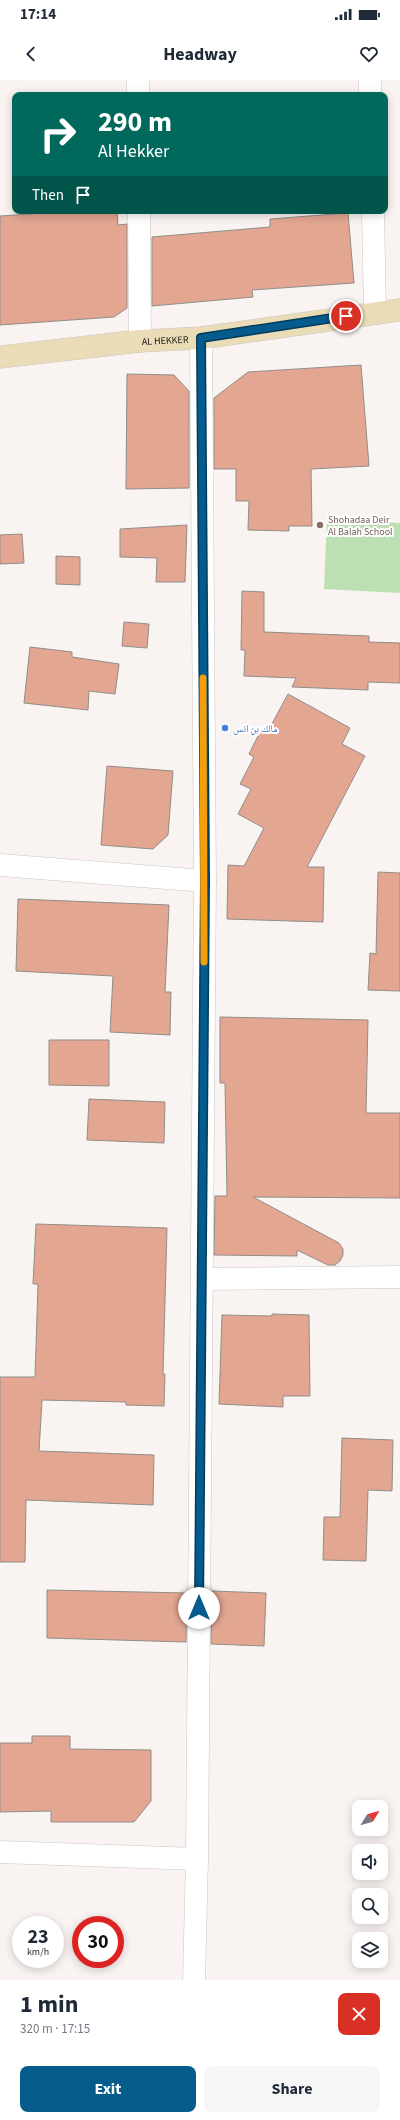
<!DOCTYPE html>
<meta charset="utf-8">
<style>
:root{--surface:#fff;--page:#f6f6f7;--text:#1f2937;--muted:#747a83;--accent:#045b8c}
body{margin:0;font-family:"Source Sans 3","Noto Naskh Arabic",sans-serif;background:var(--page);color:var(--text);height:100vh;display:flex;flex-direction:column;font-size:15px;white-space:nowrap}
*{box-sizing:border-box;margin:0}
p{font-size:13px;color:var(--muted)}
.icon{flex:none;width:22px;height:22px;fill:none;stroke:currentColor;stroke-width:2;stroke-linecap:round;stroke-linejoin:round}
.map{position:relative;height:1900px;overflow:hidden}
.details{display:flex;flex-direction:column;background:var(--surface);flex:1}
.details>*{flex:none}
.banner{position:absolute;left:12px;top:12px;width:376px;height:122px;border-radius:8px;box-shadow:0 2px 10px #0003;background:#00695c;color:#fff;overflow:hidden}
.needle{width:26px;rotate:53deg}
.tools{position:absolute;left:352px;top:1720px;display:grid;gap:8px}
.tools a{display:grid;place-items:center;width:36px;height:36px;border-radius:8px;background:var(--surface);box-shadow:0 2px 10px #0003;font-size:20px}
.speed{position:absolute;left:12px;top:1836px;display:flex;gap:8px;font-size:20px;font-weight:700;text-align:center}
.speed>*{display:grid;place-content:center;width:52px;height:52px;border-radius:50%;background:var(--surface);box-shadow:0 2px 10px #0003;line-height:1}
.speed small{font-size:10px;font-weight:400}
.speed .limit{border:6px solid #d22;background:#fff;color:#111}
.pin{position:absolute;display:grid;place-items:center;width:34px;height:34px;color:#fff;margin:-17px;border:2px solid #fff;border-radius:50%;box-shadow:0 1px 4px #0007}
.me{position:absolute;width:44px;margin:-22px;rotate:0deg;stroke-linejoin:round;filter:drop-shadow(0 0 3px #0008)}
.turn{display:flex;align-items:center;gap:14px;height:84px;padding:0 20px;font-size:18px}
.turn .icon{width:52px;height:52px;stroke-width:2.5}
.turn b{display:block;font-size:28px;line-height:34px}
.then{display:flex;align-items:center;height:38px;padding:0 20px;background:#0003;gap:8px;font-size:15px}
.round{display:grid;place-items:center;flex:none;width:42px;height:42px;border-radius:8px;background:var(--page)}
.headline{display:flex;align-items:center;justify-content:space-between;height:68px;padding:0 20px}
h1{font-size:24px;font-weight:700;line-height:30px}
.cta{display:flex;gap:8px;margin-top:auto;padding:8px 20px}
.cta a{flex:1;height:46px;border-radius:8px;background:var(--accent);color:#fff;font-size:16px;font-weight:700;line-height:46px;text-align:center}
.cta a+a{background:var(--page);color:var(--text)}
.status{display:flex;justify-content:space-between;align-items:center;height:28px;padding:0 20px;background:var(--surface);direction:ltr}
.status svg{height:11px;fill:currentColor}
header{display:flex;justify-content:space-between;align-items:center;height:52px;padding:0 20px;background:var(--surface);font-size:18px;font-weight:700}
.map>svg:first-child{display:block}
.green{fill:#bddfb4}
.building{fill:#e2a691;stroke:#918d8b}
.lines{fill:none;stroke-linecap:round;stroke-linejoin:round}
.street-casing{stroke:#cbc6c4;stroke-width:23}
.secondary-casing{stroke:#cbc6c4;stroke-width:23}
.street{stroke:#fff;stroke-width:22}
.secondary{stroke:#eadcb6;stroke-width:22}
.route-casing{stroke:#033b5b;stroke-width:10}
.route{stroke:#045b8c;stroke-width:7}
.slow{stroke:#f59e0b;stroke-width:7}
.education-dot{fill:#8d6e63;stroke:#fff;stroke-width:1.5}
.shop-dot{fill:#3f7fe0;stroke:#fff;stroke-width:1.5}
.labels{text-anchor:middle;stroke-width:4;stroke-linejoin:round;paint-order:stroke}
.street-label{font-size:10px;fill:#181616;stroke:#fff}
.education-label{font-size:10px;fill:#785e54;stroke:#fff;text-anchor:start}
.shop-label{font-size:10px;fill:#366cbe;stroke:#fff;text-anchor:start}
</style>
<div class="status"><b>17:14</b><svg viewBox="0 0 49 12"><path d="M0 12V9h3v3zM5 12V6h3v6zM10 12V3h3v9zM15 12V0h3v12zM26 1h20v11H26zM47 4h2v5h-2z"/></svg></div>
<header><svg class="icon" aria-label="back" viewBox="0 0 24 24"><path d="M15 5l-7 7 7 7"/></svg>Headway<svg class="icon" aria-label="heart" viewBox="0 0 24 24"><path d="M12 20l-8-8c-3-5 5-10 8-4 3-6 11-1 8 4z"/></svg></header>
<div class="map">
<svg width="400" height="1900" viewBox="0 0 400 1900">
<rect width="100%" height="100%" fill="#f9f4f2"/>
<!-- green -->
<path class="green" d="M 327,439 L 400,443 L 400,513 L 324,509 Z"/>
<!-- building -->
<g class="building">
<path d="M 77,131 L 117,131 L 118,145 L 127,144 L 127,228 L 114,237 L 0,245 L 0,136 Z"/>
<path d="M 348,133 L 354,203 L 252,210 L 253,217 L 152,226 L 152,157 L 270,147 L 270,139 Z"/>
<path d="M 361,285 L 369,386 L 311,389 L 312,446 L 289,446 L 289,451 L 248,450 L 249,421 L 236,421 L 236,389 L 214,389 L 214,318 L 248,292 Z"/>
<path d="M 127,294 L 174,295 L 189,311 L 189,408 L 126,409 Z"/>
<path d="M 187,445 L 185,502 L 156,502 L 157,478 L 120,477 L 120,449 Z"/>
<path d="M 22,454 L 24,483 L 0,484 L 0,455 Z"/>
<path d="M 56,476 L 80,477 L 80,505 L 56,504 Z"/>
<path d="M 242,511 L 264,512 L 264,552 L 369,556 L 369,562 L 400,563 L 400,603 L 368,602 L 368,610 L 292,607 L 296,598 L 244,596 L 245,570 L 241,570 Z"/>
<path d="M 124,542 L 149,544 L 147,568 L 122,566 Z"/>
<path d="M 30,567 L 72,572 L 72,577 L 119,584 L 115,614 L 89,611 L 88,630 L 24,623 Z"/>
<path d="M 288,614 L 350,648 L 342,664 L 365,676 L 307,787 L 324,787 L 323,842 L 227,839 L 228,785 L 244,786 L 264,748 L 238,734 L 251,709 L 240,704 L 254,677 L 249,674 L 261,650 L 267,653 Z"/>
<path d="M 107,686 L 173,691 L 168,755 L 153,769 L 101,765 Z"/>
<path d="M 378,792 L 400,793 L 400,911 L 368,910 L 370,873 L 376,874 Z"/>
<path d="M 18,819 L 169,825 L 165,912 L 171,912 L 170,955 L 110,952 L 113,896 L 16,891 Z"/>
<path d="M 220,937 L 368,940 L 366,1033 L 400,1033 L 400,1118 L 253,1117 L 339,1163 L 343,1169 L 343,1175 L 340,1181 L 335,1185 L 328,1185 L 297,1170 L 297,1176 L 214,1175 L 215,1116 L 227,1116 L 225,1003 L 220,1003 Z"/>
<path d="M 49,960 L 109,960 L 109,1006 L 49,1005 Z"/>
<path d="M 89,1019 L 165,1022 L 164,1063 L 87,1060 Z"/>
<path d="M 36,1144 L 167,1148 L 163,1294 L 165,1294 L 164,1326 L 126,1325 L 126,1322 L 42,1320 L 39,1371 L 154,1375 L 153,1425 L 26,1420 L 25,1482 L 0,1482 L 0,1297 L 35,1297 L 38,1204 L 33,1204 Z"/>
<path d="M 272,1234 L 309,1235 L 310,1316 L 283,1316 L 283,1327 L 219,1324 L 222,1235 L 272,1236 Z"/>
<path d="M 342,1358 L 393,1360 L 392,1411 L 368,1410 L 366,1481 L 323,1480 L 324,1437 L 340,1437 Z"/>
<path d="M 47,1510 L 187,1513 L 186,1562 L 47,1558 Z"/>
<path d="M 212,1511 L 266,1513 L 264,1566 L 211,1564 Z"/>
<path d="M 32,1656 L 70,1656 L 70,1669 L 151,1670 L 151,1721 L 134,1742 L 51,1742 L 51,1731 L 0,1732 L 0,1663 L 32,1663 Z"/>
</g>
<g class="lines">
<defs>
<g id="street">
<path d="M 138,0 L 138,15"/>
<path d="M 370,0 L 370,15"/>
<path d="M 139,131 L 140,261"/>
<path d="M 373,131 L 375,232"/>
<path d="M 0,785 L 205,801"/>
<path d="M 202,1199 L 400,1197"/>
<path d="M 0,1772 L 197,1779"/>
<path d="M 194,1900 L 197,1779 L 205,801 L 201,258"/>
</g>
<g id="secondary">
<path id="s1" d="M 0,277 L 140,261 L 201,258 L 400,230"/>
</g>
</defs>
<!-- street casing -->
<use href="#street" class="street-casing"/>
<!-- secondary casing -->
<use href="#secondary" class="secondary-casing"/>
<!-- street -->
<use href="#street" class="street"/>
<!-- secondary -->
<use href="#secondary" class="secondary"/>
</g>
<g class="lines">
<defs>
<path id="route" d="M 199,1528 L 205,801 L 201,258 L 346,236"/>
</defs>
<!-- route casing -->
<use href="#route" class="route-casing"/>
<!-- route -->
<use href="#route" class="route"/>
<!-- slow -->
<path class="slow" d="M 203,598 L 204,882"/>
</g>
<!-- markers -->
<circle class="education-dot" cx="320" cy="445" r="4"/>
<circle class="shop-dot" cx="225" cy="648" r="4"/>
<g class="labels">
<!-- street labels -->
<g class="street-label">
<text dy="4" stroke="none"><textPath href="#s1" startOffset="166">AL HEKKER</textPath></text>
</g>
<!-- education labels -->
<g class="education-label">
<text x="328" y="443">Shohadaa Deir<tspan x="328" dy="12">Al Balah School</tspan></text>
</g>
<!-- shop labels -->
<g class="shop-label">
<text x="233" y="652">مالك بن انس</text>
</g>
</g>
</svg>
<div class="tools">
<a><svg class="needle" viewBox="-14 -14 28 28"><path d="M0-13l5 13h-10z" fill="#e53935"/><path d="M0 13l5-13h-10z" fill="#747a83"/></svg></a>
<a><svg class="icon" aria-label="sound" viewBox="0 0 24 24"><path d="M4 9h4l5-4v14l-5-4H4zM17 9q2 3 0 6"/></svg></a>
<a><svg class="icon" aria-label="search" viewBox="0 0 24 24"><circle cx="10" cy="10" r="6"/><path d="M15 15l6 6"/></svg></a>
<a><svg class="icon" aria-label="layers" viewBox="0 0 24 24"><path d="M12 4l9 5-9 5-9-5zM3 14l9 5 9-5"/></svg></a>
</div>
<div class="speed"><div>23<small>km/h</small></div><div class="limit">30</div></div>
<div class="pin" style="left:346px;top:236px;background:#d93025"><svg class="icon" aria-label="arrive" viewBox="0 0 24 24"><path d="M6 21V4h12l-3 4 3 4H6"/></svg></div>
<svg class="me" style="left:199px;top:1528px" viewBox="-20 -20 40 40"><circle r="19" fill="#fff"/><path d="M0-13L10 11 0 6-10 11z" fill="#045b8c"/></svg>
<div class="banner">
<div class="turn"><svg class="icon" aria-label="right" viewBox="0 0 24 24"><path d="M7 20v-9h11M14 6l5 5-5 5"/></svg><div><b>290 m</b>Al Hekker</div></div>
<div class="then">Then<svg class="icon" aria-label="arrive" viewBox="0 0 24 24"><path d="M6 21V4h12l-3 4 3 4H6"/></svg></div>
</div>
</div>
<section class="details">
<div class="headline"><div><h1>1 min</h1><p>320 m · 17:15</p></div><a class="round" style="background:#d93025;color:#fff"><svg class="icon" aria-label="close" viewBox="0 0 24 24"><path d="M6 6l12 12M18 6L6 18"/></svg></a></div>
<div class="cta"><a>Exit</a><a>Share</a></div>
</section>
